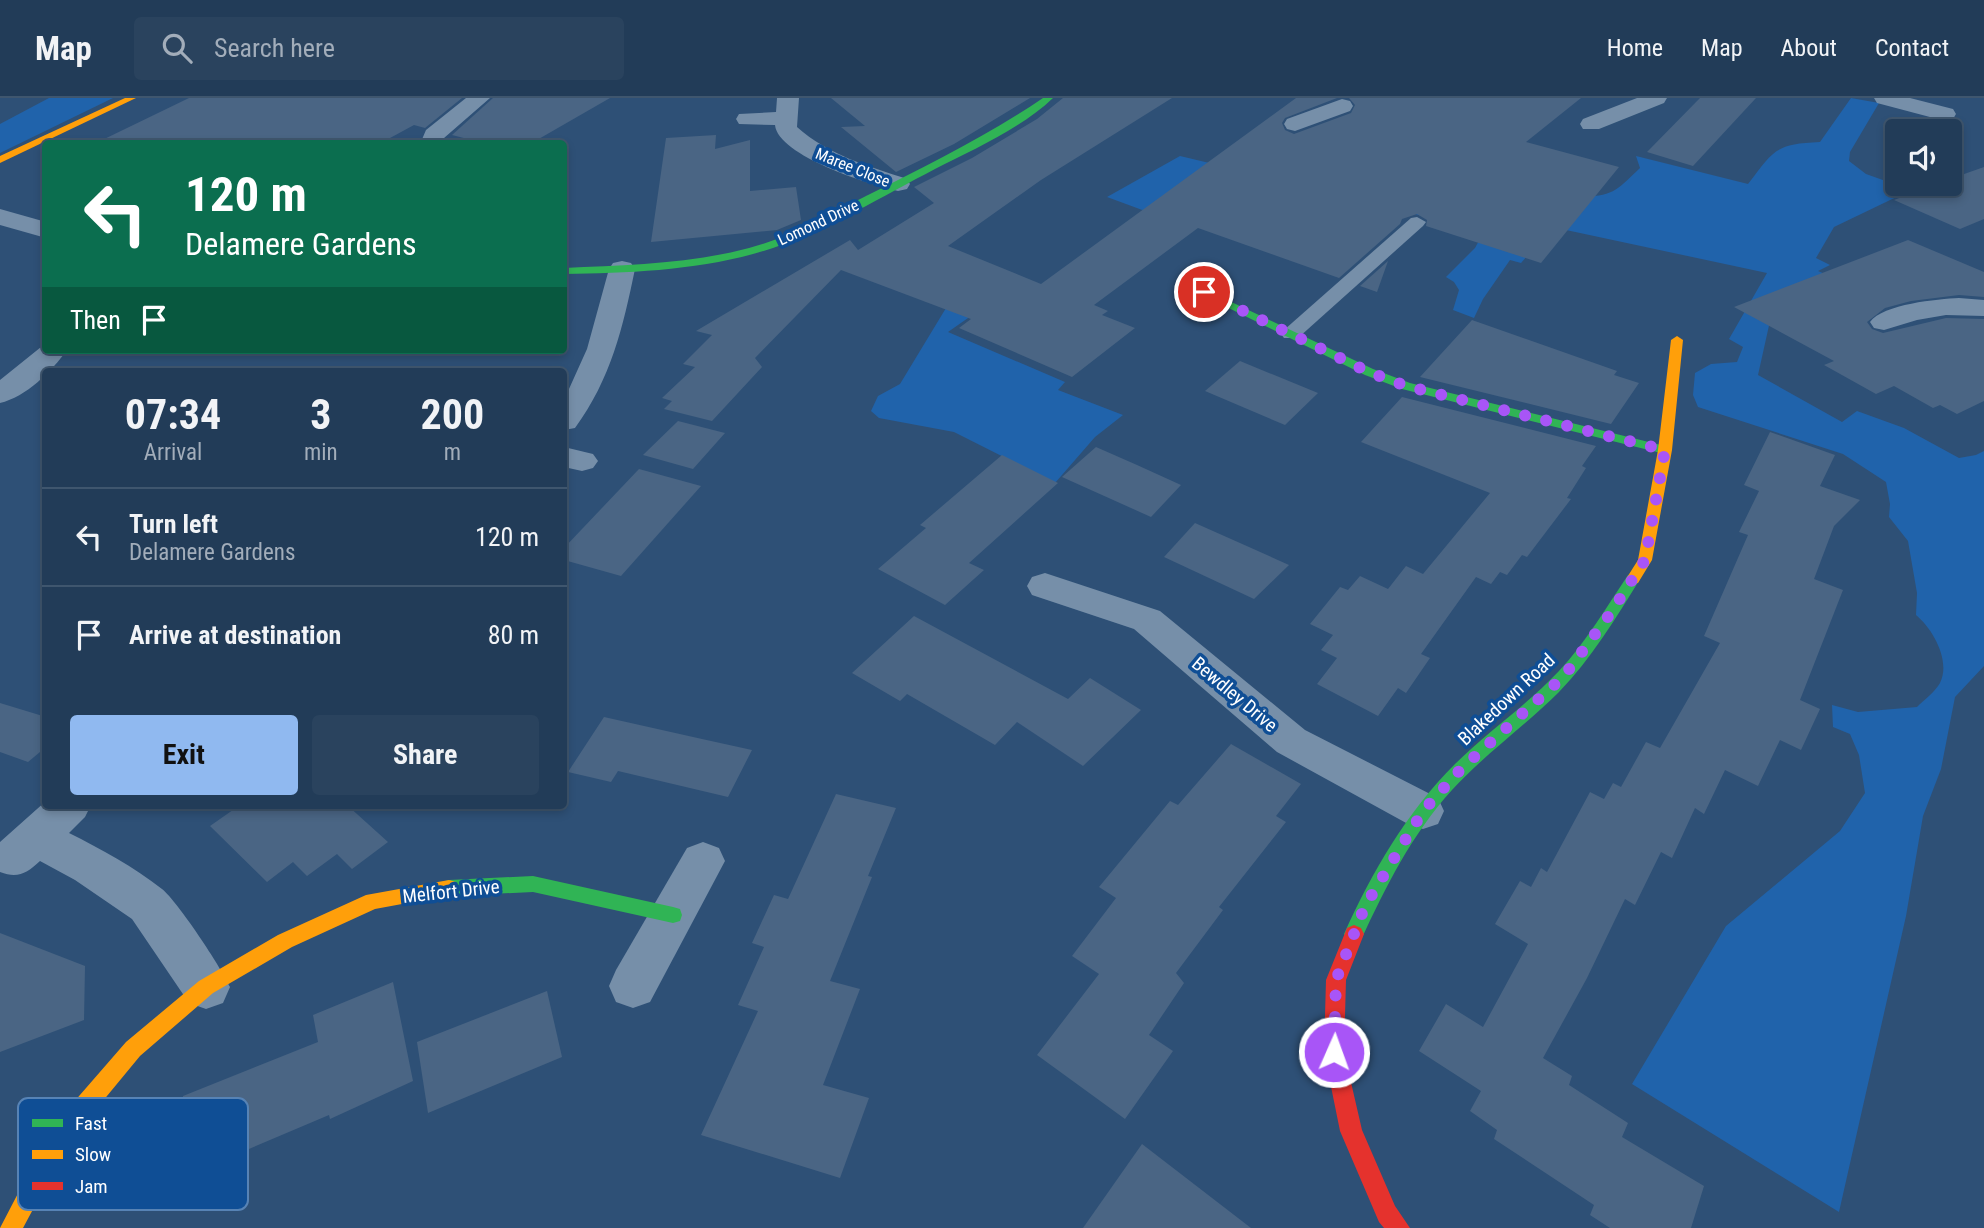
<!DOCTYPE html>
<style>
:root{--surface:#223c58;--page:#2a435e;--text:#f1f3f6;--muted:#a2adba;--line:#3f566e;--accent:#90b9f0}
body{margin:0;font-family:"Roboto Condensed",sans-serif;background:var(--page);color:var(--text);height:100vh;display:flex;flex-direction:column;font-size:26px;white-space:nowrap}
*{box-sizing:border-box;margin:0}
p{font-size:23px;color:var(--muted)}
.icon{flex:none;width:38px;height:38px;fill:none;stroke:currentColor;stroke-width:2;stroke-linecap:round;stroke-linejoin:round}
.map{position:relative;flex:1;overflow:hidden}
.sheet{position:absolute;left:42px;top:270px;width:525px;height:441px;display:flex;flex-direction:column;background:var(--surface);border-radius:7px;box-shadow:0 4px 10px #0003,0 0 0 2px var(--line)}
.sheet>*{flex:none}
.top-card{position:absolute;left:42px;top:42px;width:525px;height:214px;border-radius:7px;box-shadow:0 4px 10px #0003,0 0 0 2px var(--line);background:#0b6e4f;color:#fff;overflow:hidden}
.tools{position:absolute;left:1885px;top:21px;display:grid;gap:14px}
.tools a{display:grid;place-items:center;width:77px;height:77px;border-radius:7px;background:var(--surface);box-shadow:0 4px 10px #0003,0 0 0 2px var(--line);font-size:35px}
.pin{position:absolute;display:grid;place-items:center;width:60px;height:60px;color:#fff;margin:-30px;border:4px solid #fff;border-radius:50%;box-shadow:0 2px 7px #0007}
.me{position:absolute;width:77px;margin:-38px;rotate:2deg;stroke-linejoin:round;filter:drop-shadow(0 0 5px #0008)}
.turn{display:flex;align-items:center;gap:24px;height:147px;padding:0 28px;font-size:32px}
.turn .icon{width:91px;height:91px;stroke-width:2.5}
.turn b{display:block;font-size:49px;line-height:60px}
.then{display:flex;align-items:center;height:66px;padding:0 28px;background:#0003;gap:14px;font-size:26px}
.eta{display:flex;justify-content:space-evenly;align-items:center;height:119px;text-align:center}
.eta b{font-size:42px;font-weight:700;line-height:49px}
.button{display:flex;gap:14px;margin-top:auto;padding:14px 28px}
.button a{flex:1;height:80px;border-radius:7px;background:var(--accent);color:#111;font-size:28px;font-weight:700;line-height:80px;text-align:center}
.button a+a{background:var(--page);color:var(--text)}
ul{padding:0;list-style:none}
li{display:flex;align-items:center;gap:21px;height:98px;padding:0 28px;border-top:2px solid var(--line)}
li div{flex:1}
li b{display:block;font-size:26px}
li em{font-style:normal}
header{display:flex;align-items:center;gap:42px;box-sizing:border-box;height:98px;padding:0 35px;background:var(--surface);border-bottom:2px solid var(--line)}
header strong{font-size:33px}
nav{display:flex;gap:38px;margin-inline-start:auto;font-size:24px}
.search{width:490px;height:63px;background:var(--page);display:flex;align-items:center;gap:18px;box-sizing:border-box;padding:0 24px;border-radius:7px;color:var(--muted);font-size:26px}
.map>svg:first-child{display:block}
.green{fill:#2063ab}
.building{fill:#4a6584}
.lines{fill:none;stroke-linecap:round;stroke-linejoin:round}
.lane{fill:#768fa9;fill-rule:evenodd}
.street{fill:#768fa9;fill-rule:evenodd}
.fast{fill:#30b455;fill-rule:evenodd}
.slow{fill:#ff9f0a;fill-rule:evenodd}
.jam{fill:#e5322d;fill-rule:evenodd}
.route{stroke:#a855f7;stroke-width:12;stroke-dasharray:0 21.6}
.labels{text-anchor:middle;stroke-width:7;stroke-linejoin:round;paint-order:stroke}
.far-street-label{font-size:16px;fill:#fff;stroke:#0f4e95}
.street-label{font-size:19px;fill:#fff;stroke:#0f4e95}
.key{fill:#0f4e95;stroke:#5783b5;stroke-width:2}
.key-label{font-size:19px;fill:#fff}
</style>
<header>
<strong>Map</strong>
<div class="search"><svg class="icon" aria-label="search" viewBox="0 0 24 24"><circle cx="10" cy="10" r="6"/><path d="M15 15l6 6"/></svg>Search here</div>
<nav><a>Home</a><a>Map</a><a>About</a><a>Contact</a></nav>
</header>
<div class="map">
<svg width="1984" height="1130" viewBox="0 0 1984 1130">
<rect width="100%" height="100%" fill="#2e5076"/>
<!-- green -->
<g class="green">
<path d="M 49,0 L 113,0 L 0,55 L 0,26 Z"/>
<path d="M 1851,0 L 1879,5 L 1850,54 L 1849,63 L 1866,76 L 1911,92 L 1834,129 L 1816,160 L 1830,167 L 1818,173 L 1892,205 L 1770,223 L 1758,277 L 1842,324 L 1857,313 L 1904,330 L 1959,360 L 1976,357 L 1984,353 L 1984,568 L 1955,599 L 1941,671 L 1923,718 L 1906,818 L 1839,1114 L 1632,986 L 1726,828 L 1840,733 L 1865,695 L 1859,657 L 1850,636 L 1833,629 L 1832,607 L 1858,614 L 1917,609 C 1924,602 1935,594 1940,585 C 1951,563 1933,531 1916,517 L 1917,495 L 1908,443 L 1889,419 L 1890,406 L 1886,384 L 1843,356 L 1698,309 L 1693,297 L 1695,275 L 1711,266 L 1737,264 L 1743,249 L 1729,241 L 1767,175 L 1552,129 L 1521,165 L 1510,162 L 1483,201 L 1474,220 L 1453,212 L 1459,192 L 1454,184 L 1446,179 L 1475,150 L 1482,137 L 1374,103 L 1145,113 L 1107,99 L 1180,58 L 1222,68 L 1578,99 C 1613,98 1615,94 1640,70 L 1636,58 L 1748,86 C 1774,52 1775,46 1820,44 Z"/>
<path d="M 966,177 L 1018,185 L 948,234 L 1065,284 L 1058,292 L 1123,317 L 1095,339 L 1055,385 L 954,334 L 879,320 L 871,313 L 878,298 L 900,286 Z"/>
</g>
<!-- building -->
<g class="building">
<path d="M 189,0 L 462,0 L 425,30 L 414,27 L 379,46 L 94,46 Z"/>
<path d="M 493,0 L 610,0 L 530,46 L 487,46 L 452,37 Z"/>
<path d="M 831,0 L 1030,0 L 954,46 L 896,74 L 841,29 L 865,28 Z"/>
<path d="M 1063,0 L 1172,0 L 1041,82 L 948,148 L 1041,186 L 1296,0 L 1337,0 L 1285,20 L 1282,25 L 1285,32 L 1294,36 L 1351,15 L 1355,7 L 1349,0 L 1581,0 L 1526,44 L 1619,69 L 1541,165 L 1426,128 L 1427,122 L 1417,116 L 1402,121 L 1400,126 L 1339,180 L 1198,130 L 1094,207 L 1108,213 L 1102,217 L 1135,230 L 1072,279 L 959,230 L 971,221 L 841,172 L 755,260 L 762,269 L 712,323 L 664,311 L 672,303 L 662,300 L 695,269 L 683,266 L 712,237 L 696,233 L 850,142 L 858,152 L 934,105 L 914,89 L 972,60 L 1037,21 Z"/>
<path d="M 1700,0 L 1756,0 L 1693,68 L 1647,54 Z"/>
<path d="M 716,37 L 715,51 L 750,42 L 750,93 L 796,89 L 801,122 L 777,132 L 651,144 L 666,40 Z"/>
<path d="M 1984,69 L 1984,121 L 1960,131 L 1894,102 L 1937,86 L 1950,86 L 1950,81 Z"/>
<path d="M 1908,142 L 1984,174 L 1984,199 L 1959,197 L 1911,203 L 1885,210 L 1867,224 L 1872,231 L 1883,235 L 1946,220 L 1984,221 L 1984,303 L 1957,316 L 1940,307 L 1933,310 L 1894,288 L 1876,296 L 1824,267 L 1834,263 L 1734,209 Z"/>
<path d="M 1388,163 L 1377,194 L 1360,188 Z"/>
<path d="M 1472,222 L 1617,273 L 1614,277 L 1639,285 L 1611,326 L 1420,279 Z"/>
<path d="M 1240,263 L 1318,295 L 1285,327 L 1205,293 Z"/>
<path d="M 1402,299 L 1596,348 L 1582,368 L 1586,370 L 1567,400 L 1571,401 L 1527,459 L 1522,457 L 1507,477 L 1500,474 L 1491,486 L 1476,479 L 1421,556 L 1430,560 L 1406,595 L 1398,590 L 1378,618 L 1317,586 L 1337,560 L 1321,552 L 1333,537 L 1310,526 L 1340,489 L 1348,492 L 1360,478 L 1388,491 L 1406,468 L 1423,476 L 1490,395 L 1361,344 Z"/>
<path d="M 678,323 L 725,335 L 693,371 L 643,357 Z"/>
<path d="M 1770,334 L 1835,357 L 1820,388 L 1860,402 L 1834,428 L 1814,481 L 1843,492 L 1800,602 L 1820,611 L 1801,652 L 1780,642 L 1758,688 L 1725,672 L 1704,716 L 1695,710 L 1672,760 L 1661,754 L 1635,807 L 1625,801 L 1587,880 L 1543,960 L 1572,978 L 1569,987 L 1628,1025 L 1622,1039 L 1704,1088 L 1691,1130 L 1610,1130 L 1590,1117 L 1594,1107 L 1494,1041 L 1497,1032 L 1470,1013 L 1481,993 L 1419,953 L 1446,906 L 1483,929 L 1528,846 L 1495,826 L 1520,783 L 1531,789 L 1541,770 L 1547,774 L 1590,694 L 1604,701 L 1613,685 L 1621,689 L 1646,644 L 1660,650 L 1720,545 L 1704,538 L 1748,437 L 1739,434 L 1759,393 L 1744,387 Z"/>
<path d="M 1096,349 L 1137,367 L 1181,387 L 1151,419 L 1062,379 Z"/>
<path d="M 1002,357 L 1058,385 L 969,465 L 984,472 L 945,507 L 878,471 L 926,430 L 920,427 Z"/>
<path d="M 639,371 L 701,388 L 621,478 L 564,462 L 564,450 Z"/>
<path d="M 1195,425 L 1240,445 L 1289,467 L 1254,501 L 1164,459 Z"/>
<path d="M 914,518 L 1068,601 L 1090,580 L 1141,612 L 1083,668 L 1017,624 L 995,647 L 907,596 L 900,603 L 852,575 Z"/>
<path d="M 0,605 L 46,619 L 46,649 L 28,664 L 0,654 Z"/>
<path d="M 604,619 L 702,641 L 752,652 L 728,699 L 618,673 L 611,684 L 568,674 Z"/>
<path d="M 1231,646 L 1301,686 L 1276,718 L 1286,724 L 1219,809 L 1223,812 L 1176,875 L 1184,885 L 1149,937 L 1173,953 L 1125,1021 L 1037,957 L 1099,876 L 1072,858 L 1116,800 L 1099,789 L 1170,703 L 1178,707 Z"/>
<path d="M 836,696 L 896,710 L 868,778 L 872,779 L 830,883 L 860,891 L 823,987 L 869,1000 L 840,1080 L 701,1037 L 758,913 L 738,907 L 764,849 L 752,845 L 774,797 L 788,801 Z"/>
<path d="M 240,707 L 347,707 L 388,744 L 352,771 L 337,756 L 307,778 L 293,764 L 267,784 L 210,728 Z"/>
<path d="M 0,835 L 85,868 L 84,922 L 0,954 Z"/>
<path d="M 393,884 L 413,983 L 330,1021 L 329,1017 L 133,1100 L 133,1051 L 183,1031 L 183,998 L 318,944 L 313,917 Z"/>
<path d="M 547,893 L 562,959 L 428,1015 L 417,944 Z"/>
<path d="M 1142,1046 L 1251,1130 L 1083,1130 Z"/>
</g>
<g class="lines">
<!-- lane -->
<path class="lane" d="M 1417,119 L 1426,124 L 1423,128 L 1298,240 L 1284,240 L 1281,236 L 1284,232 L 1411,120 Z"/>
<!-- street -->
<g class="street">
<path d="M 466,0 L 490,0 L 444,40 L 443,46 L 420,46 L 426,32 Z"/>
<path d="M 777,0 L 799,0 L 797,29 C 828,57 868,68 907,81 L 910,86 L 907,91 L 898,93 C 871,87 778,58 775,27 L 739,26 L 736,21 L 739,16 L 776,14 Z"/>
<path d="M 1637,0 L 1667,0 L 1664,5 L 1599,31 L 1583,31 L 1580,26 L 1583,21 Z"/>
<path d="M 1874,0 L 1910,0 L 1953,11 L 1956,16 L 1953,21 L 1945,23 L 1877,5 Z"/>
<path d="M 1342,1 L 1350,3 L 1353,8 L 1350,13 L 1295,33 L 1287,31 L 1284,26 L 1287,21 Z"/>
<path d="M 0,111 L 46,124 L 46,140 L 0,127 Z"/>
<path d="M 622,163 L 631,165 L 635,171 C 623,229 611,281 575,330 L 564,332 L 564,302 L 587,251 L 609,171 L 613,165 Z"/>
<path d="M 1959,200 L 1984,202 L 1984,218 L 1946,217 L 1917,222 L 1884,232 L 1874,230 L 1870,224 C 1883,206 1938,201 1959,200 Z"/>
<path d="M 46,245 L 46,252 L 67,252 C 52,273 26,299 0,305 L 0,282 Z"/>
<path d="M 564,349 L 593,356 L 598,363 L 593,370 L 582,373 L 564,369 Z"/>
<path d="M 1045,475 L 1160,513 L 1305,632 L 1438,700 L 1444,713 L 1438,726 L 1423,731 L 1408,726 L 1277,654 L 1134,531 L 1032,497 L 1027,488 L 1032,479 Z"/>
<path d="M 46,703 L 46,707 L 91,707 L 85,719 L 69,735 C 101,751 134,769 162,791 C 178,804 221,869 230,889 L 223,905 L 206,911 L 189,905 L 132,821 L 75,782 L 40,763 C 27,775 18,781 0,774 L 0,744 Z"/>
<path d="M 703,744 L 719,750 L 725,763 L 650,904 L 633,910 L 616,904 L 609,888 L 616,872 L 687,750 Z"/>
</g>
<!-- fast -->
<g class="fast">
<path d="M 1043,0 L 1053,0 C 1023,29 973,52 935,71 C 883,98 829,131 773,150 C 707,172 633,175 564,176 L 564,170 C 626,167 689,166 749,150 C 791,139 828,117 866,98 C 926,68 987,38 1043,0 Z"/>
<path d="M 1204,191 L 1373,271 L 1410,285 L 1665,348 L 1672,352 L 1665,356 L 1402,291 L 1365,277 L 1200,196 L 1198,194 Z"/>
<path d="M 1633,476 L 1640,481 C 1616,520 1591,561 1559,594 C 1525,628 1485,656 1452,692 C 1412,736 1386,788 1361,842 L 1354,845 L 1347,842 L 1344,836 C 1372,774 1406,715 1455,666 C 1488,633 1527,607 1559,573 C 1586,544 1606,510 1628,477 Z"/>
<path d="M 533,778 L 673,809 L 680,811 L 682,817 L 680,823 L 673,825 L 533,794 L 449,798 L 442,796 L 440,790 L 442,784 L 449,782 Z"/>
</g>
<!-- slow -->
<g class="slow">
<path d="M 125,0 L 136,0 L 0,65 L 0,58 Z"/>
<path d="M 1677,238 L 1683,242 L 1672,352 L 1652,462 L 1638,485 L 1633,486 L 1626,481 L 1638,462 L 1658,352 L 1671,242 Z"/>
<path d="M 449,782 L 456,784 L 458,790 L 456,796 L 375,811 L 292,849 L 213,895 L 140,958 L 69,1044 L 23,1130 L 0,1130 L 53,1028 L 126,944 L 199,883 L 278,837 L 366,797 Z"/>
</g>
<!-- jam -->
<path class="jam" d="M 1354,827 L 1361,830 L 1364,836 L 1346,882 L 1344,954 L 1362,1032 L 1395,1108 L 1410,1130 L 1384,1130 L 1379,1124 L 1340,1033 L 1324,954 L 1326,882 L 1347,830 Z"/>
</g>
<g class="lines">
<!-- route -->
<path class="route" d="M 1204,194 L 1369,274 L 1406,288 L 1665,352 L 1645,462 L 1610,516 L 1564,578 L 1461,671 L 1423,713 L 1365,808 L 1336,882 L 1334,954"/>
</g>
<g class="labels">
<!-- far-street labels -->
<g class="far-street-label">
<text transform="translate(853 69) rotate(22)" y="6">Maree Close</text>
<text transform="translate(818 124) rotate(-25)" y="6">Lomond Drive</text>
</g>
<!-- street labels -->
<g class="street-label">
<text transform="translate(1235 596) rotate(40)" y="7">Bewdley Drive</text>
<text transform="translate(1506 601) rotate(-43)" y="7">Blakedown Road</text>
<text transform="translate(451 793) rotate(-6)" y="7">Melfort Drive</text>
</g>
</g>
<!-- legend -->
<rect x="18" y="1000" width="230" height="112" rx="10" class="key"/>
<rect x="32" y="1021" width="31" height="8" fill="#30b455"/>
<rect x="32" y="1052" width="31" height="9" fill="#ff9f0a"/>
<rect x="32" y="1084" width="31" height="8" fill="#e5322d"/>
<g class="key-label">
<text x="75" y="1032">Fast</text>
<text x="75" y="1063">Slow</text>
<text x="75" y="1095">Jam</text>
</g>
</svg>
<div class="tools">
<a><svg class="icon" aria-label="sound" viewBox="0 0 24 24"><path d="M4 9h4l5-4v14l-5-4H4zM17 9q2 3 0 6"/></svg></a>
</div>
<div class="pin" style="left:1204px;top:194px;background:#d93025"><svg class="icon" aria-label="arrive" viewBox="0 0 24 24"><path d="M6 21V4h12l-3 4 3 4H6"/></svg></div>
<svg class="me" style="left:1334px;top:954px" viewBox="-20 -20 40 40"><circle r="17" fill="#a855f7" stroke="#fff" stroke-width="3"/><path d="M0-11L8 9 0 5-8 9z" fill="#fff"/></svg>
<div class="top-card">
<div class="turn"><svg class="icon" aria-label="left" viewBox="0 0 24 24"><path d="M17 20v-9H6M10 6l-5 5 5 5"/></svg><div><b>120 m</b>Delamere Gardens</div></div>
<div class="then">Then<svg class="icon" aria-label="arrive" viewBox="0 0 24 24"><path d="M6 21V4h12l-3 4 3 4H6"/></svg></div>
</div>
<section class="sheet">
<div class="eta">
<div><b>07:34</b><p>Arrival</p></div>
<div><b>3</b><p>min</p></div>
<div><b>200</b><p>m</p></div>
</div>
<ul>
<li><svg class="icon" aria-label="left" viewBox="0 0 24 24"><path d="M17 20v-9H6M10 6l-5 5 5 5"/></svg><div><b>Turn left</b><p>Delamere Gardens</p></div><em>120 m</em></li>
<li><svg class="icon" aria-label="arrive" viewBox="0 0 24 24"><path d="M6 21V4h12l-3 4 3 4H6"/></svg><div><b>Arrive at destination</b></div><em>80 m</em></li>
</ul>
<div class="button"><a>Exit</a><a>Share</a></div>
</section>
</div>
